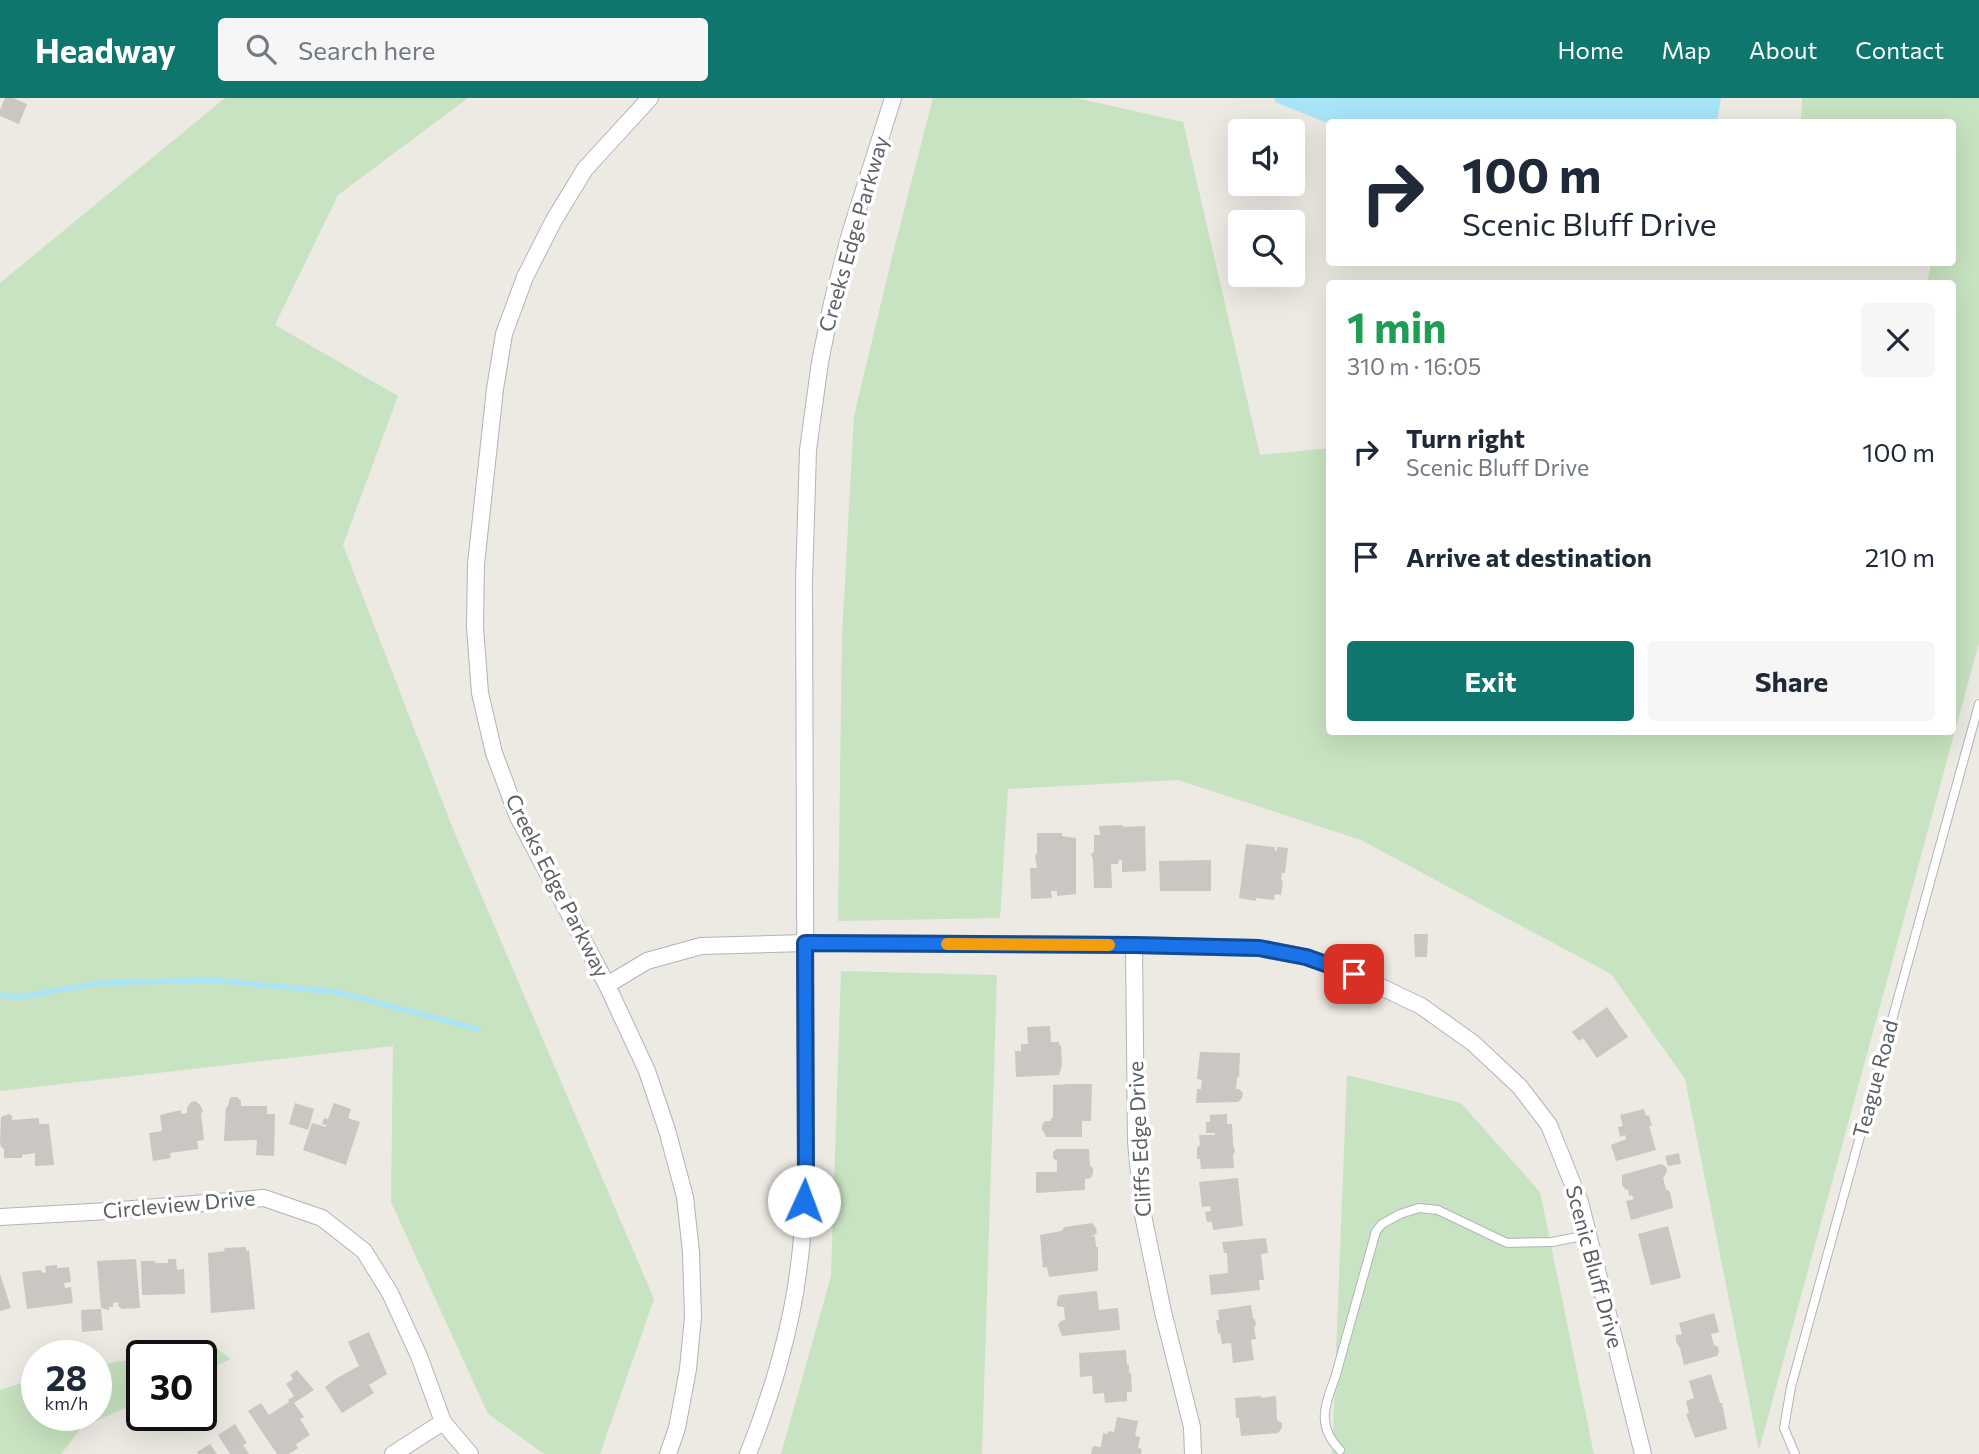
<!DOCTYPE html>
<meta charset="utf-8">
<style>
:root{--surface:#fff;--page:#f6f6f7;--text:#1f2937;--muted:#747a83;--accent:#0f766e}
body{margin:0;font-family:Commissioner,sans-serif;background:var(--page);color:var(--text);height:100vh;display:flex;flex-direction:column;font-size:26px;white-space:nowrap}
*{box-sizing:border-box;margin:0}
p{font-size:23px;color:var(--muted)}
.icon{flex:none;width:38px;height:38px;fill:none;stroke:currentColor;stroke-width:2;stroke-linecap:round;stroke-linejoin:round}
.map{position:relative;flex:1;overflow:hidden}
.details{position:absolute;left:1326px;top:182px;width:630px;height:455px;display:flex;flex-direction:column;background:var(--surface);border-radius:7px;box-shadow:0 7px 28px #0002}
.details>*{flex:none}
.guide{position:absolute;left:1326px;top:21px;width:630px;height:147px;border-radius:7px;box-shadow:0 7px 28px #0002;background:#fff;color:var(--text);overflow:hidden}
.fabs{position:absolute;left:1228px;top:21px;display:grid;gap:14px}
.fabs a{display:grid;place-items:center;width:77px;height:77px;border-radius:7px;background:var(--surface);box-shadow:0 7px 28px #0002;font-size:35px}
.speed{position:absolute;left:21px;top:1242px;display:flex;gap:14px;font-size:35px;font-weight:700;text-align:center}
.speed>*{display:grid;place-content:center;width:91px;height:91px;border-radius:50%;background:var(--surface);box-shadow:0 7px 28px #0002;line-height:1}
.speed small{font-size:18px;font-weight:400}
.speed .limit{border:4px solid #111;border-radius:10px;background:#fff;color:#111}
.pin{position:absolute;display:grid;place-items:center;width:60px;height:60px;color:#fff;margin:-30px;border-radius:14px;box-shadow:0 4px 10px #0006}
.me{position:absolute;width:77px;margin:-38px;rotate:2deg;stroke-linejoin:round;filter:drop-shadow(0 0 5px #0008)}
.turn{display:flex;align-items:center;gap:24px;height:147px;padding:0 21px;font-size:32px}
.turn .icon{width:91px;height:91px;stroke-width:2.5}
.turn b{display:block;font-size:49px;line-height:60px}
.round{display:grid;place-items:center;flex:none;width:74px;height:74px;border-radius:7px;background:var(--page)}
.summary{display:flex;align-items:center;justify-content:space-between;height:119px;padding:0 21px}
h1{font-size:42px;font-weight:700;line-height:52px;color:#1e9e55}
.primary-button{display:flex;gap:14px;margin-top:auto;padding:14px 21px}
.primary-button a{flex:1;height:80px;border-radius:7px;background:var(--accent);color:#fff;font-size:28px;font-weight:700;line-height:80px;text-align:center}
.primary-button a+a{background:var(--page);color:var(--text)}
ul{padding:0;list-style:none}
li{display:flex;align-items:center;gap:21px;height:105px;padding:0 21px}
li div{flex:1}
li b{display:block;font-size:26px}
li em{font-style:normal}
header{display:flex;align-items:center;gap:42px;box-sizing:border-box;height:98px;padding:0 35px;background:var(--accent);color:#fff}
header strong{font-size:33px}
nav{display:flex;gap:38px;margin-inline-start:auto;font-size:24px}
.search{width:490px;height:63px;background:var(--page);display:flex;align-items:center;gap:18px;box-sizing:border-box;padding:0 24px;border-radius:7px;color:var(--muted);font-size:26px}
.map>svg:first-child{display:block}
.green{fill:#c8e3c1}
.water{fill:#a8e5f8}
.lines{fill:none;stroke-linecap:round;stroke-linejoin:round}
.stream{stroke:#a8e5f8;stroke-width:5}
.building{fill:#cac6c2}
.lane-casing{stroke:#b0b5b7;stroke-width:10}
.street-casing{stroke:#b0b5b7;stroke-width:18}
.lane{stroke:#fff;stroke-width:8}
.street{stroke:#fff;stroke-width:16}
.route-casing{stroke:#114b97;stroke-width:18}
.route{stroke:#1a73e8;stroke-width:12}
.slow{stroke:#f59e0b;stroke-width:12}
.labels{text-anchor:middle;stroke-width:7;stroke-linejoin:round;paint-order:stroke}
.street-label{font-size:21px;fill:#5b6063;stroke:#fff}
</style>
<header>
<strong>Headway</strong>
<div class="search"><svg class="icon" aria-label="search" viewBox="0 0 24 24"><circle cx="10" cy="10" r="6"/><path d="M15 15l6 6"/></svg>Search here</div>
<nav><a>Home</a><a>Map</a><a>About</a><a>Contact</a></nav>
</header>
<div class="map">
<svg width="1979" height="1356" viewBox="0 0 1979 1356">
<rect width="100%" height="100%" fill="#ede9e3"/>
<!-- green -->
<g class="green">
<path d="M 225,0 L 468,0 L 338,97 L 275,227 L 398,298 L 343,447 L 453,731 L 654,1201 L 600,1356 L 544,1356 L 488,1316 L 391,1104 L 393,948 L 0,993 L 0,185 Z"/>
<path d="M 933,0 L 1076,0 L 1183,24 L 1260,357 L 1330,350 L 1330,634 L 1953,634 L 1953,186 L 1927,185 L 1931,165 L 1953,164 L 1953,24 L 1801,24 L 1802,0 L 1979,0 L 1979,545 L 1759,1352 L 1685,981 L 1611,876 L 1361,742 L 1178,682 L 1008,691 L 1000,820 L 838,823 L 842,539 L 854,318 L 893,155 Z"/>
<path d="M 841,873 L 997,877 L 982,1356 L 781,1356 L 831,1178 Z"/>
<path d="M 1347,977 L 1461,1005 L 1540,1094 L 1594,1356 L 1332,1356 Z"/>
<path d="M 214,1248 L 231,1261 L 201,1275 L 201,1258 L 151,1258 Z"/>
<path d="M 142,1260 L 142,1302 L 81,1330 L 61,1356 L 0,1356 L 0,1292 L 37,1280 L 37,1318 L 96,1318 L 96,1267 Z"/>
</g>
<!-- water -->
<path class="water" d="M 1275,0 L 1721,0 L 1717,24 L 1330,26 L 1275,4 Z"/>
<g class="lines">
<!-- stream -->
<path class="stream" d="M 0,897 L 18,899 L 101,885 L 211,882 L 336,894 L 478,931"/>
</g>
<!-- building -->
<g class="building">
<path d="M 5,0 L 13,0 L 27,6 L 19,26 L 0,18 L 0,12 Z"/>
<path d="M 1123,727 L 1123,729 L 1145,728 L 1146,773 L 1122,774 L 1122,762 L 1119,762 L 1118,766 L 1111,766 L 1112,790 L 1094,790 L 1093,762 L 1091,756 L 1094,754 L 1094,737 L 1100,737 L 1099,728 Z"/>
<path d="M 1037,735 L 1062,735 L 1062,738 L 1076,740 L 1076,796 L 1057,798 L 1057,793 L 1051,793 L 1052,800 L 1031,801 L 1030,770 L 1037,770 L 1035,758 L 1037,755 Z"/>
<path d="M 1246,746 L 1275,749 L 1274,752 L 1277,753 L 1277,749 L 1288,750 L 1285,775 L 1282,775 L 1281,782 L 1283,783 L 1281,797 L 1275,796 L 1274,802 L 1256,800 L 1256,803 L 1239,800 Z"/>
<path d="M 1211,762 L 1211,793 L 1160,793 L 1159,763 Z"/>
<path d="M 1414,836 L 1428,836 L 1427,859 L 1415,859 Z"/>
<path d="M 1607,909 L 1628,939 L 1597,960 L 1583,940 L 1579,943 L 1572,934 Z"/>
<path d="M 1050,928 L 1051,944 L 1059,944 L 1059,947 L 1061,947 L 1062,967 L 1059,977 L 1016,979 L 1015,953 L 1021,953 L 1021,946 L 1028,946 L 1027,929 Z"/>
<path d="M 1200,954 L 1240,955 L 1239,979 L 1237,979 L 1236,991 L 1239,991 L 1243,995 L 1242,1000 L 1238,1004 L 1196,1005 L 1197,991 L 1201,991 L 1202,982 L 1197,981 Z"/>
<path d="M 1070,986 L 1092,986 L 1091,1023 L 1082,1023 L 1082,1039 L 1046,1039 L 1045,1036 L 1042,1032 L 1042,1027 L 1045,1023 L 1051,1023 L 1051,1020 L 1053,1020 L 1053,987 Z"/>
<path d="M 231,999 L 237,999 L 241,1003 L 241,1008 L 267,1008 L 267,1016 L 275,1016 L 274,1058 L 256,1057 L 257,1042 L 224,1043 L 226,1009 L 228,1009 L 229,1002 Z"/>
<path d="M 196,1003 L 201,1008 L 203,1014 L 201,1015 L 204,1042 L 197,1043 L 198,1051 L 170,1055 L 171,1060 L 153,1063 L 149,1035 L 162,1033 L 160,1017 L 181,1012 L 181,1016 L 187,1015 L 187,1010 L 191,1004 Z"/>
<path d="M 295,1005 L 314,1011 L 308,1032 L 289,1026 Z"/>
<path d="M 334,1005 L 351,1011 L 348,1020 L 360,1024 L 346,1067 L 303,1052 L 312,1025 L 326,1029 L 326,1027 L 322,1026 L 324,1020 L 328,1021 Z"/>
<path d="M 1644,1011 L 1646,1018 L 1649,1017 L 1652,1028 L 1649,1028 L 1656,1052 L 1616,1063 L 1611,1047 L 1626,1041 L 1625,1037 L 1620,1039 L 1618,1029 L 1623,1028 L 1620,1017 Z"/>
<path d="M 9,1016 L 12,1018 L 12,1022 L 39,1020 L 39,1026 L 49,1026 L 54,1067 L 35,1068 L 35,1055 L 22,1057 L 22,1060 L 4,1060 L 4,1051 L 1,1049 L 0,1045 L 1,1019 Z"/>
<path d="M 1227,1016 L 1227,1026 L 1232,1026 L 1233,1046 L 1235,1054 L 1233,1056 L 1234,1070 L 1201,1071 L 1200,1061 L 1197,1061 L 1197,1049 L 1200,1048 L 1199,1037 L 1215,1037 L 1215,1035 L 1206,1035 L 1206,1024 L 1210,1024 L 1210,1017 Z"/>
<path d="M 1056,1051 L 1089,1051 L 1090,1068 L 1093,1070 L 1093,1075 L 1091,1080 L 1085,1081 L 1085,1092 L 1036,1095 L 1036,1074 L 1057,1074 L 1057,1063 L 1053,1060 L 1053,1054 Z"/>
<path d="M 1679,1055 L 1681,1066 L 1668,1068 L 1665,1058 Z"/>
<path d="M 1661,1066 L 1666,1069 L 1667,1074 L 1663,1080 L 1666,1091 L 1670,1094 L 1673,1110 L 1631,1122 L 1626,1103 L 1634,1101 L 1632,1097 L 1629,1098 L 1628,1091 L 1626,1092 L 1622,1087 L 1622,1077 Z"/>
<path d="M 1238,1080 L 1243,1128 L 1213,1132 L 1212,1124 L 1207,1124 L 1205,1114 L 1211,1113 L 1210,1108 L 1202,1109 L 1199,1084 Z"/>
<path d="M 1092,1125 L 1096,1130 L 1097,1135 L 1091,1139 L 1095,1138 L 1096,1149 L 1098,1149 L 1098,1173 L 1049,1179 L 1047,1169 L 1043,1170 L 1040,1137 L 1061,1133 L 1065,1129 Z"/>
<path d="M 1668,1128 L 1681,1180 L 1651,1187 L 1638,1136 Z"/>
<path d="M 1266,1140 L 1268,1155 L 1261,1156 L 1264,1182 L 1259,1182 L 1260,1192 L 1211,1197 L 1209,1177 L 1228,1175 L 1227,1155 L 1224,1155 L 1222,1144 Z"/>
<path d="M 246,1149 L 246,1153 L 249,1152 L 255,1211 L 211,1215 L 208,1155 L 225,1153 L 224,1150 Z"/>
<path d="M 136,1161 L 140,1210 L 122,1211 L 118,1208 L 118,1204 L 113,1205 L 113,1209 L 109,1209 L 109,1212 L 101,1210 L 97,1163 Z"/>
<path d="M 168,1161 L 176,1161 L 177,1172 L 184,1171 L 185,1196 L 142,1197 L 141,1163 L 155,1163 L 155,1165 L 168,1165 Z"/>
<path d="M 57,1167 L 57,1170 L 69,1169 L 71,1184 L 64,1185 L 65,1190 L 71,1189 L 73,1205 L 27,1211 L 22,1174 L 41,1172 L 42,1175 L 46,1174 L 45,1168 Z"/>
<path d="M 0,1176 L 11,1210 L 0,1213 Z"/>
<path d="M 1097,1193 L 1099,1212 L 1118,1210 L 1120,1232 L 1062,1238 L 1058,1227 L 1061,1223 L 1065,1222 L 1064,1209 L 1057,1208 L 1057,1203 L 1059,1197 Z"/>
<path d="M 1251,1207 L 1253,1220 L 1255,1222 L 1256,1227 L 1254,1229 L 1256,1241 L 1251,1242 L 1254,1262 L 1233,1265 L 1231,1245 L 1222,1246 L 1220,1235 L 1218,1236 L 1216,1222 L 1219,1222 L 1218,1212 Z"/>
<path d="M 101,1211 L 103,1232 L 82,1234 L 81,1212 Z"/>
<path d="M 1714,1215 L 1719,1234 L 1711,1236 L 1714,1247 L 1718,1249 L 1719,1254 L 1717,1258 L 1684,1267 L 1680,1250 L 1676,1244 L 1676,1237 L 1682,1236 L 1679,1225 Z"/>
<path d="M 369,1234 L 387,1276 L 369,1287 L 374,1295 L 342,1315 L 325,1289 L 337,1280 L 359,1268 L 348,1244 Z"/>
<path d="M 1126,1252 L 1127,1267 L 1129,1267 L 1129,1275 L 1131,1275 L 1132,1294 L 1127,1294 L 1127,1303 L 1105,1305 L 1104,1295 L 1093,1296 L 1092,1278 L 1080,1279 L 1079,1255 Z"/>
<path d="M 297,1272 L 314,1292 L 294,1305 L 304,1319 L 300,1321 L 310,1337 L 296,1346 L 298,1350 L 289,1356 L 277,1356 L 248,1313 L 261,1305 L 269,1317 L 289,1304 L 288,1302 L 294,1298 L 286,1286 L 293,1281 L 290,1277 Z"/>
<path d="M 1711,1276 L 1720,1305 L 1722,1305 L 1727,1331 L 1695,1340 L 1686,1316 L 1689,1315 L 1686,1303 L 1694,1300 L 1689,1283 Z"/>
<path d="M 1261,1298 L 1261,1300 L 1276,1298 L 1277,1322 L 1282,1325 L 1282,1330 L 1278,1335 L 1241,1338 L 1239,1320 L 1236,1320 L 1235,1300 Z"/>
<path d="M 1117,1319 L 1138,1323 L 1135,1338 L 1140,1339 L 1138,1350 L 1142,1351 L 1141,1356 L 1091,1356 L 1093,1348 L 1101,1349 L 1103,1335 L 1108,1336 L 1108,1333 L 1114,1334 Z"/>
<path d="M 235,1326 L 247,1345 L 243,1347 L 249,1356 L 230,1356 L 218,1337 Z"/>
<path d="M 210,1346 L 217,1356 L 198,1356 L 197,1354 Z"/>
</g>
<g class="lines">
<defs>
<g id="lane">
<path d="M 1340,1352 C 1317,1329 1324,1308 1335,1280 L 1376,1133 L 1382,1126 L 1400,1116 L 1419,1110 L 1438,1112 L 1507,1145 L 1552,1144 L 1588,1137"/>
<path d="M 1795,1356 L 1784,1330 L 1791,1289 L 1979,606"/>
</g>
<g id="street">
<path d="M 650,0 L 585,71 L 554,122 L 525,179 L 504,236 L 495,291 L 476,466 L 475,529 L 480,595 L 494,655 L 518,719 L 607,887 L 647,973 L 667,1032 L 685,1099 L 691,1154 L 693,1219 L 688,1271 L 677,1330 L 668,1356"/>
<path d="M 1134,847 L 1136,1044 L 1143,1117 L 1163,1214 L 1192,1329 L 1193,1356"/>
<path d="M 607,887 L 647,863 L 701,848 L 805,845 L 1134,847 L 1259,850 L 1306,859 L 1354,876 L 1421,908 L 1473,945 L 1520,989 L 1549,1027 L 1580,1104 L 1643,1356"/>
<path d="M 0,1119 L 109,1113 L 264,1100 L 322,1120 L 364,1153 L 390,1195 L 419,1258 L 443,1324 L 470,1356"/>
<path d="M 393,1356 L 443,1324"/>
<path d="M 748,1356 C 771,1299 792,1229 799,1167 C 803,1139 804,1109 806,1081 L 804,484 L 808,352 L 820,264 L 832,205 L 850,136 L 893,0"/>
</g>
</defs>
<!-- lane casing -->
<use href="#lane" class="lane-casing"/>
<!-- street casing -->
<use href="#street" class="street-casing"/>
<!-- lane -->
<use href="#lane" class="lane"/>
<!-- street -->
<use href="#street" class="street"/>
</g>
<g class="lines">
<defs>
<path id="route" d="M 804,1103 L 806,1081 L 805,845 L 1134,847 L 1259,850 L 1306,859 L 1354,876"/>
</defs>
<!-- route casing -->
<use href="#route" class="route-casing"/>
<!-- route -->
<use href="#route" class="route"/>
<!-- slow -->
<path class="slow" d="M 947,846 L 1109,847"/>
</g>
<g class="labels">
<!-- street labels -->
<g class="street-label">
<text transform="translate(854 136) rotate(-74)" y="7">Creeks Edge Parkway</text>
<text transform="translate(557 788) rotate(63)" y="7">Creeks Edge Parkway</text>
<text transform="translate(1876 981) rotate(-75)" y="7">Teague Road</text>
<text transform="translate(1140 1041) rotate(-93)" y="7">Cliffs Edge Drive</text>
<text transform="translate(179 1107) rotate(-5)" y="7">Circleview Drive</text>
<text transform="translate(1594 1169) rotate(75)" y="7">Scenic Bluff Drive</text>
</g>
</g>
</svg>
<div class="fabs">
<a><svg class="icon" aria-label="sound" viewBox="0 0 24 24"><path d="M4 9h4l5-4v14l-5-4H4zM17 9q2 3 0 6"/></svg></a>
<a><svg class="icon" aria-label="search" viewBox="0 0 24 24"><circle cx="10" cy="10" r="6"/><path d="M15 15l6 6"/></svg></a>
</div>
<div class="speed"><div>28<small>km/h</small></div><div class="limit">30</div></div>
<div class="pin" style="left:1354px;top:876px;background:#d93025"><svg class="icon" aria-label="arrive" viewBox="0 0 24 24"><path d="M6 21V4h12l-3 4 3 4H6"/></svg></div>
<svg class="me" style="left:804px;top:1103px" viewBox="-20 -20 40 40"><circle r="19" fill="#fff"/><path d="M0-13L10 11 0 6-10 11z" fill="#1a73e8"/></svg>
<div class="guide">
<div class="turn"><svg class="icon" aria-label="right" viewBox="0 0 24 24"><path d="M7 20v-9h11M14 6l5 5-5 5"/></svg><div><b>100 m</b>Scenic Bluff Drive</div></div>
</div>
<section class="details">
<div class="summary"><div><h1>1 min</h1><p>310 m · 16:05</p></div><a class="round"><svg class="icon" aria-label="close" viewBox="0 0 24 24"><path d="M6 6l12 12M18 6L6 18"/></svg></a></div>
<ul>
<li><svg class="icon" aria-label="right" viewBox="0 0 24 24"><path d="M7 20v-9h11M14 6l5 5-5 5"/></svg><div><b>Turn right</b><p>Scenic Bluff Drive</p></div><em>100 m</em></li>
<li><svg class="icon" aria-label="arrive" viewBox="0 0 24 24"><path d="M6 21V4h12l-3 4 3 4H6"/></svg><div><b>Arrive at destination</b></div><em>210 m</em></li>
</ul>
<div class="primary-button"><a>Exit</a><a>Share</a></div>
</section>
</div>
